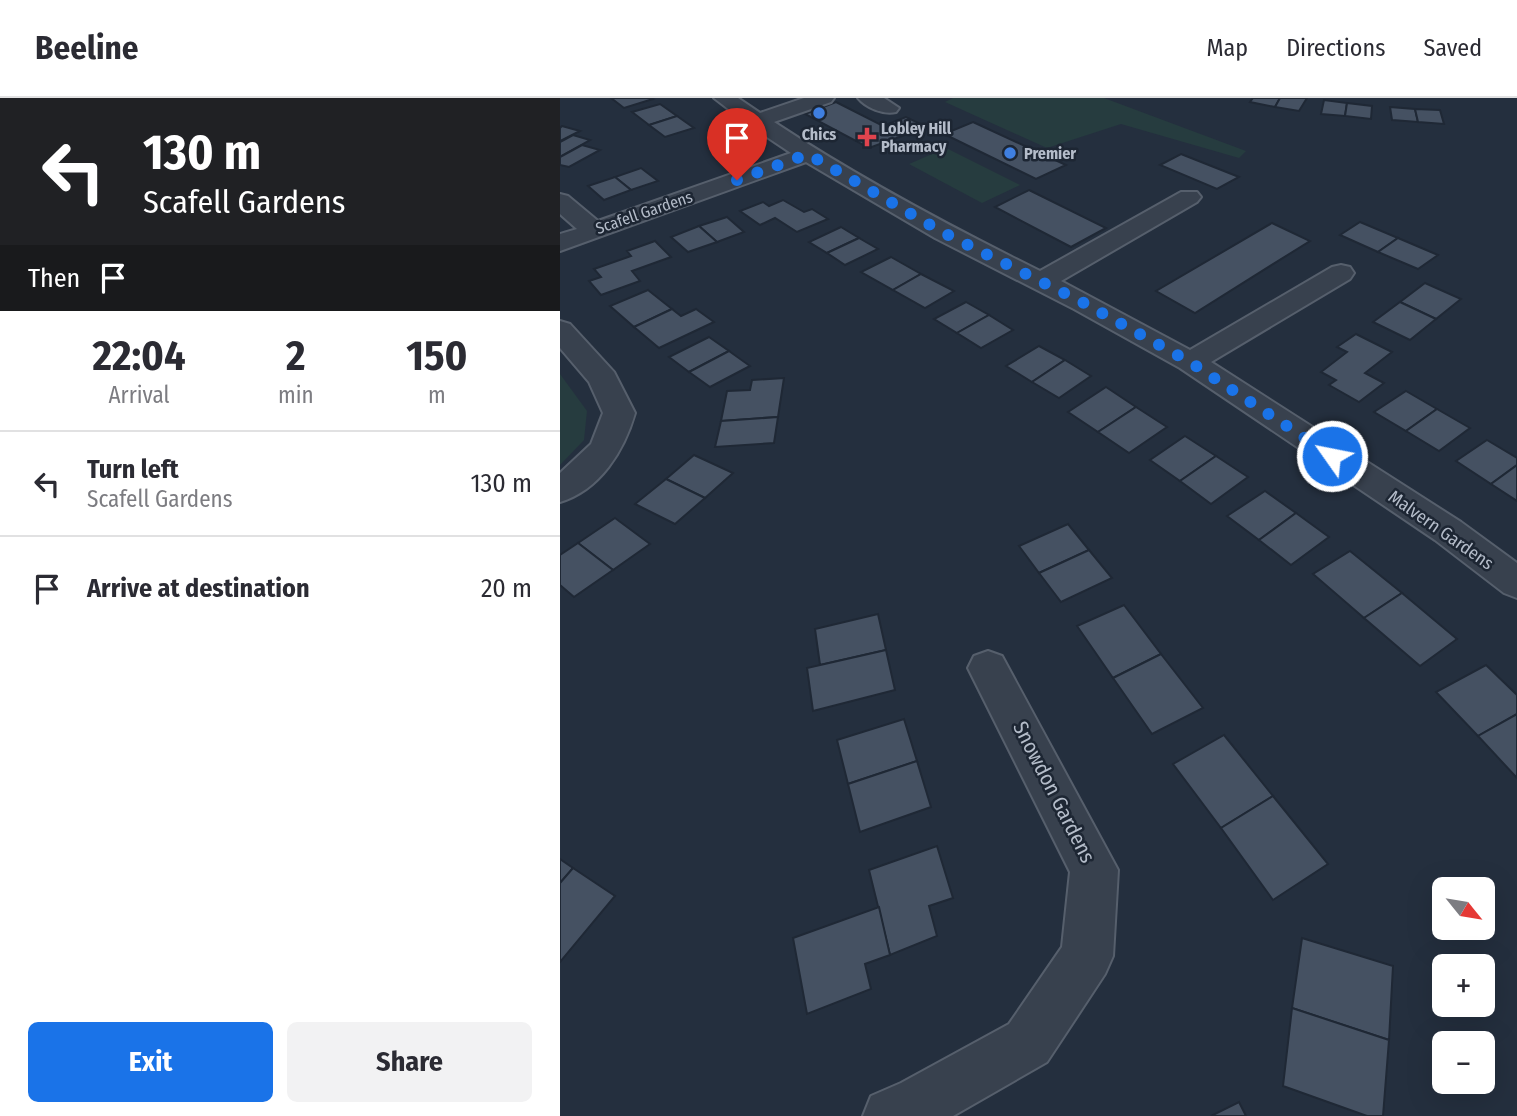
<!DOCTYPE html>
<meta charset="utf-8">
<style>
:root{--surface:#fff;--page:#f2f2f3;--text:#2b2b33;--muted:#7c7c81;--line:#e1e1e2;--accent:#1a73e8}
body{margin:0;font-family:"Fira Sans Condensed",sans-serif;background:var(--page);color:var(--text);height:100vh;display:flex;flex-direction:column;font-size:26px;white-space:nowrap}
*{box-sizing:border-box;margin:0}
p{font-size:23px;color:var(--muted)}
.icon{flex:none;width:38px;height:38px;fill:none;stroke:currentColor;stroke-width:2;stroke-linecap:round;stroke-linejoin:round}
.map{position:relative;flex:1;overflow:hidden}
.side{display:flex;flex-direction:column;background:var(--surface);width:560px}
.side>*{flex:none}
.banner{background:#202124;color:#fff;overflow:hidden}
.needle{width:46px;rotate:120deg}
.buttons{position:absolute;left:872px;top:779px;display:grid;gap:14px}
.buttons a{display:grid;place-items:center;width:63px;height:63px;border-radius:10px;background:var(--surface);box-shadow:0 7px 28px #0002;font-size:35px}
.pin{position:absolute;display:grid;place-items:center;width:60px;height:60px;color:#fff;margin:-72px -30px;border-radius:50% 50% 50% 0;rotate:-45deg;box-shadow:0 0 7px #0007}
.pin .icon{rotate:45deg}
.me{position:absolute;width:77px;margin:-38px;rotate:303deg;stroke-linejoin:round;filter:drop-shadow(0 0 5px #0008)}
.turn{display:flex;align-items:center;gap:24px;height:147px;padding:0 28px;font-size:32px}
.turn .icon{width:91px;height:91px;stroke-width:2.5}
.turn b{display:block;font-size:49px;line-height:60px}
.then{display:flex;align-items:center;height:66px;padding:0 28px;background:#0003;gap:14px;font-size:26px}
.eta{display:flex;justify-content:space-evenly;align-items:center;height:119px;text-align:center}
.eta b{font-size:42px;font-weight:700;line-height:49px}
.action{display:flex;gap:14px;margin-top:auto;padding:14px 28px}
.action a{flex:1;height:80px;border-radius:10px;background:var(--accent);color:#fff;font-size:28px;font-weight:700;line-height:80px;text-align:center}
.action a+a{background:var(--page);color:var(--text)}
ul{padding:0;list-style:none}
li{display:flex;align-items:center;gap:21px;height:105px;padding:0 28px;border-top:2px solid var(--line)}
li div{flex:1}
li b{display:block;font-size:26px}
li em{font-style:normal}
header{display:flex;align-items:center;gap:42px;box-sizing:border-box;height:98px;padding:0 35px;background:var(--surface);border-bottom:2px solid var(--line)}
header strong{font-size:33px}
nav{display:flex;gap:38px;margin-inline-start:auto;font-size:24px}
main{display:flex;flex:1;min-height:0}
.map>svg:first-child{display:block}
.green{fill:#263c3f}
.building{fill:#455162;stroke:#1f2835;stroke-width:2}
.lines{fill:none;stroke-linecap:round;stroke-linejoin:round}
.minor-casing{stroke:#565f6c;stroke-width:4}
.minor{fill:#38414e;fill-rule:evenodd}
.route{stroke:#1a73e8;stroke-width:12;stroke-dasharray:0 21.6}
.shop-dot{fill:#3f7fe0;stroke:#1d2633;stroke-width:2.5}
.health-dot{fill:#e0444e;stroke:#1d2633;stroke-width:2.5}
.labels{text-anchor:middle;stroke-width:5;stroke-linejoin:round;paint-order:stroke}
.far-poi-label{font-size:16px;font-weight:bold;fill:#b4bcc9;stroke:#1d2633;text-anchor:start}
.far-street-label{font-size:16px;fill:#b4bcc9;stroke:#1d2633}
.street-label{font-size:18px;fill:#b4bcc9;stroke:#1d2633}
.near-street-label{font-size:21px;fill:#b4bcc9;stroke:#1d2633}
</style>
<header>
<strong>Beeline</strong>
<nav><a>Map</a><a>Directions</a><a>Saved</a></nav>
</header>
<main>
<section class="side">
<div class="banner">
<div class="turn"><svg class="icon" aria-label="left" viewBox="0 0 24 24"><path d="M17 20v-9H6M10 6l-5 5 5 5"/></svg><div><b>130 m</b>Scafell Gardens</div></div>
<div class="then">Then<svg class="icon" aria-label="arrive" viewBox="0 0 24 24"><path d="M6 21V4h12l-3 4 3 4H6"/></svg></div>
</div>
<div class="eta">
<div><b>22:04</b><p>Arrival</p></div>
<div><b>2</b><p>min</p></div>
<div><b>150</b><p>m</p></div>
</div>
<ul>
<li><svg class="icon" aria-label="left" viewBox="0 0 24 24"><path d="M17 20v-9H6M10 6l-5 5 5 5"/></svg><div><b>Turn left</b><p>Scafell Gardens</p></div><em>130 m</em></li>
<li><svg class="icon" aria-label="arrive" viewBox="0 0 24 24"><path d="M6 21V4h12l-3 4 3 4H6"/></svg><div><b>Arrive at destination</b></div><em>20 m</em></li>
</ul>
<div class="action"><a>Exit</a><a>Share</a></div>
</section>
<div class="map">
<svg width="957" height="1018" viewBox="0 0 957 1018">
<rect width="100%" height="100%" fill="#242f3e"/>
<!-- green -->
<g class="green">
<path d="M 393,0 L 544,0 L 686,53 L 679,60 L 561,26 L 487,50 L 385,4 Z"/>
<path d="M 386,50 L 460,87 L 422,105 L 349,66 Z"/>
<path d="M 0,276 L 27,313 L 24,342 L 0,367 Z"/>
</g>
<!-- building -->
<g class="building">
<path d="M 51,0 L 91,0 L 93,1 L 64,10 Z"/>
<path d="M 693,0 L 720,0 L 715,9 L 690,4 Z"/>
<path d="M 720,0 L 747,0 L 739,13 L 715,9 Z"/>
<path d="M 764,2 L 787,5 L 785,18 L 761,16 Z"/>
<path d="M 276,4 L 323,28 L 346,19 L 367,29 L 309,50 L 245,16 Z"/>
<path d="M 787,5 L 812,8 L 811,21 L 785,18 Z"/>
<path d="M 100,6 L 117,18 L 89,27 L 72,14 Z"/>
<path d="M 830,9 L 855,11 L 858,24 L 832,22 Z"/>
<path d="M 855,11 L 880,12 L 884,26 L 858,24 Z"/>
<path d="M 117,18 L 134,30 L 105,39 L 89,27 Z"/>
<path d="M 413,24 L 506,67 L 476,81 L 384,36 Z"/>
<path d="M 2,28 L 20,33 L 0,43 L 0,30 Z"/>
<path d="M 13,37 L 30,42 L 0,59 L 0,44 Z"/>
<path d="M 22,47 L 40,52 L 9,69 L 0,67 L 0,59 Z"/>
<path d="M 621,56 L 679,79 L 657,91 L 600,67 Z"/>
<path d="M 81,70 L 98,83 L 71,92 L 55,79 Z"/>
<path d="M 55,79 L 71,92 L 44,102 L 28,88 Z"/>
<path d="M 469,92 L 546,130 L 511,149 L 435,109 Z"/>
<path d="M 223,102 L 244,114 L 252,111 L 268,121 L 237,134 L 215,120 L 200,127 L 180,113 L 203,104 L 209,108 Z"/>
<path d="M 167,119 L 184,134 L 157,144 L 139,128 Z"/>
<path d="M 800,124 L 838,140 L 818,154 L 780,137 Z"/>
<path d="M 712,125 L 750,143 L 635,215 L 596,193 Z"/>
<path d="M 139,128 L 157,144 L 128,154 L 111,139 Z"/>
<path d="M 281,129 L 299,140 L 267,155 L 249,144 Z"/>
<path d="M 299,140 L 318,151 L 285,167 L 267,155 Z"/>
<path d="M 838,140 L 878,157 L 858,171 L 818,154 Z"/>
<path d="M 95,143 L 111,159 L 72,173 L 80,183 L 41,197 L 29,183 L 41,179 L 34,171 L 71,158 L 67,153 Z"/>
<path d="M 331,159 L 361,176 L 333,192 L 301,174 Z"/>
<path d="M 361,176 L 394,193 L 365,210 L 333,192 Z"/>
<path d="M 865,185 L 901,201 L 876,221 L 840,204 Z"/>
<path d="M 88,192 L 112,211 L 74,229 L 50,208 Z"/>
<path d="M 406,204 L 429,217 L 397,235 L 374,221 Z"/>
<path d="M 840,204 L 876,221 L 850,242 L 813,224 Z"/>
<path d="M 112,211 L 121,218 L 136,211 L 154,224 L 99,250 L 74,229 Z"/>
<path d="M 429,217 L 453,232 L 421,250 L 397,235 Z"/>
<path d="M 796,236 L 832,254 L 805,275 L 824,285 L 799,304 L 769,287 L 776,282 L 761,274 L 787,254 L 777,249 Z"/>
<path d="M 149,239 L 169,253 L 129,274 L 109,259 Z"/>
<path d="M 479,248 L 505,262 L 472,284 L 446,268 Z"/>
<path d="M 169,253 L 190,268 L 150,289 L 129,274 Z"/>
<path d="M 505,262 L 531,278 L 499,300 L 472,284 Z"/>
<path d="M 224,280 L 218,319 L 161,323 L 167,293 L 190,292 L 192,282 Z"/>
<path d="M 546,289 L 576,309 L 538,334 L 508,314 Z"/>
<path d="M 846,293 L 877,311 L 846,333 L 814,314 Z"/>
<path d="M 576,309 L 607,329 L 569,355 L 538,334 Z"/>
<path d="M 877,311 L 910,330 L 879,353 L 846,333 Z"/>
<path d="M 218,319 L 214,345 L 155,349 L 161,323 Z"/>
<path d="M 625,338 L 656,358 L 620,383 L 590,362 Z"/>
<path d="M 927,342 L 957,360 L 957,367 L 931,386 L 896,363 Z"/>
<path d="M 134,357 L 173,375 L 145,400 L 106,381 Z"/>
<path d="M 656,358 L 688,379 L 651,406 L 620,383 Z"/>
<path d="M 957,367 L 957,403 L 931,386 Z"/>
<path d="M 106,381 L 145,400 L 115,426 L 75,406 Z"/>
<path d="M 705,393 L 736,415 L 699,442 L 667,418 Z"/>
<path d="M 736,415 L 769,439 L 731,467 L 699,442 Z"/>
<path d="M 55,420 L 90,446 L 53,472 L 18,445 Z"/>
<path d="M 508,426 L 529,452 L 479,475 L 459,448 Z"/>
<path d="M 18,445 L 53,472 L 14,499 L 0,487 L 0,457 Z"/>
<path d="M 529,452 L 552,480 L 501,504 L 479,475 Z"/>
<path d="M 790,453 L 842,495 L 804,520 L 753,476 Z"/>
<path d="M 842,495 L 897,541 L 860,568 L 804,520 Z"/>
<path d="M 564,507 L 601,556 L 553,580 L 517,528 Z"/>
<path d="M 318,516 L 326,552 L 260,567 L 255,531 Z"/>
<path d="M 326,552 L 335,592 L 253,613 L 247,570 Z"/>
<path d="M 601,556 L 643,610 L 592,636 L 553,580 Z"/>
<path d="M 926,567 L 957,597 L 957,616 L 918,638 L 876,594 Z"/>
<path d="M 957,616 L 957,680 L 918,638 Z"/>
<path d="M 344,621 L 357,663 L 288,686 L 277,642 Z"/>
<path d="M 664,637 L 713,698 L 661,730 L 613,666 Z"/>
<path d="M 357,663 L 371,709 L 300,734 L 288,686 Z"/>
<path d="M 713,698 L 768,766 L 713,802 L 661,730 Z"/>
<path d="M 377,748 L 393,800 L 369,808 L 377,838 L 330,857 L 309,772 Z"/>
<path d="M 0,761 L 13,770 L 0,785 Z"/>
<path d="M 13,770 L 55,798 L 0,864 L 0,785 Z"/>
<path d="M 319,809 L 330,857 L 305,866 L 311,891 L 247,916 L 233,840 Z"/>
<path d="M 742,840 L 833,868 L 829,942 L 732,910 Z"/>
<path d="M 732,910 L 829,942 L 823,1018 L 807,1018 L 723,988 Z"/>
<path d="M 679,1004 L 686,1018 L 651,1018 Z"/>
</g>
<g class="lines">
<defs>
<g id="minor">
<path d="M 154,0 L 178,0 L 200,15 L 244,0 L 274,0 L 271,4 L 214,24 C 299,80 389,128 480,173 L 621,94 L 637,94 L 641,99 L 637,104 L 501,183 L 630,252 L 772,169 L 781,167 L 790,169 L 794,175 L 790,181 L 651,264 L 901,424 L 957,465 L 957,500 L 944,495 L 875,442 L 620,270 L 514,211 L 375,140 L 246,64 L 0,153 L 0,136 L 17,131 L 0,116 L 0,96 L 8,98 L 38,123 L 231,55 L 189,27 Z"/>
<path d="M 298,0 L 324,0 L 339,10 L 336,14 C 324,17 306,10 298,0 Z"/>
<path d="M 0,223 L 10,226 L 54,274 L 75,315 C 64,353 40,392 0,404 L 0,375 L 31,346 L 43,315 L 29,284 L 0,250 Z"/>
<path d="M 428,553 L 442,558 L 558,772 L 553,858 L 545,876 L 487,964 L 393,1018 L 303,1018 L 311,998 L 341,985 L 449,926 L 502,849 L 510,774 L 408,570 L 414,558 Z"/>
</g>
</defs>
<!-- minor casing -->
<use href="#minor" class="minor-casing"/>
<!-- minor -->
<use href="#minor" class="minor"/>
</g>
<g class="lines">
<!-- route -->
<path class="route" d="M 177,82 L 248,56 L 384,135 L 524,205 L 630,264 L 772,358"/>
</g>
<!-- markers -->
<g class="shop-dot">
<circle cx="259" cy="15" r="7"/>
<circle cx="450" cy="55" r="7"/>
</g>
<path class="health-dot" d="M303.5 28.5h7v7h7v7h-7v7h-7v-7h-7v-7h7z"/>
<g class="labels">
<!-- far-poi labels -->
<g class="far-poi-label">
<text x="321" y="36">Lobley Hill<tspan x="321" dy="18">Pharmacy</tspan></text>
<text x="259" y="42" text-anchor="middle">Chics</text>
<text x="464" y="61">Premier</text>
</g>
<!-- far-street labels -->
<g class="far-street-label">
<text transform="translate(84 114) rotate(-19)" y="6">Scafell Gardens</text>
</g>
<!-- street labels -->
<g class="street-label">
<text transform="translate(881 432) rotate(35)" y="6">Malvern Gardens</text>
</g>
<!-- near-street labels -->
<g class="near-street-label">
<text transform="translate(494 694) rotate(63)" y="7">Snowdon Gardens</text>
</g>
</g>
</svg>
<div class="buttons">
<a><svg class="needle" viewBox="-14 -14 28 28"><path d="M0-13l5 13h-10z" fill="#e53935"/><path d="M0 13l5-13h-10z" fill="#7c7c81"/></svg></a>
<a>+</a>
<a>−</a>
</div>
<div class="pin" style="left:177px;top:82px;background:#d93025"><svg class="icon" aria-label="arrive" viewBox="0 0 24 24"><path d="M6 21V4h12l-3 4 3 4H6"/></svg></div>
<svg class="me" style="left:772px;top:358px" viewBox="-20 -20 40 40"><circle r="17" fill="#1a73e8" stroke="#fff" stroke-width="3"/><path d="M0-11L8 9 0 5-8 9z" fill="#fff"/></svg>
</div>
</main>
